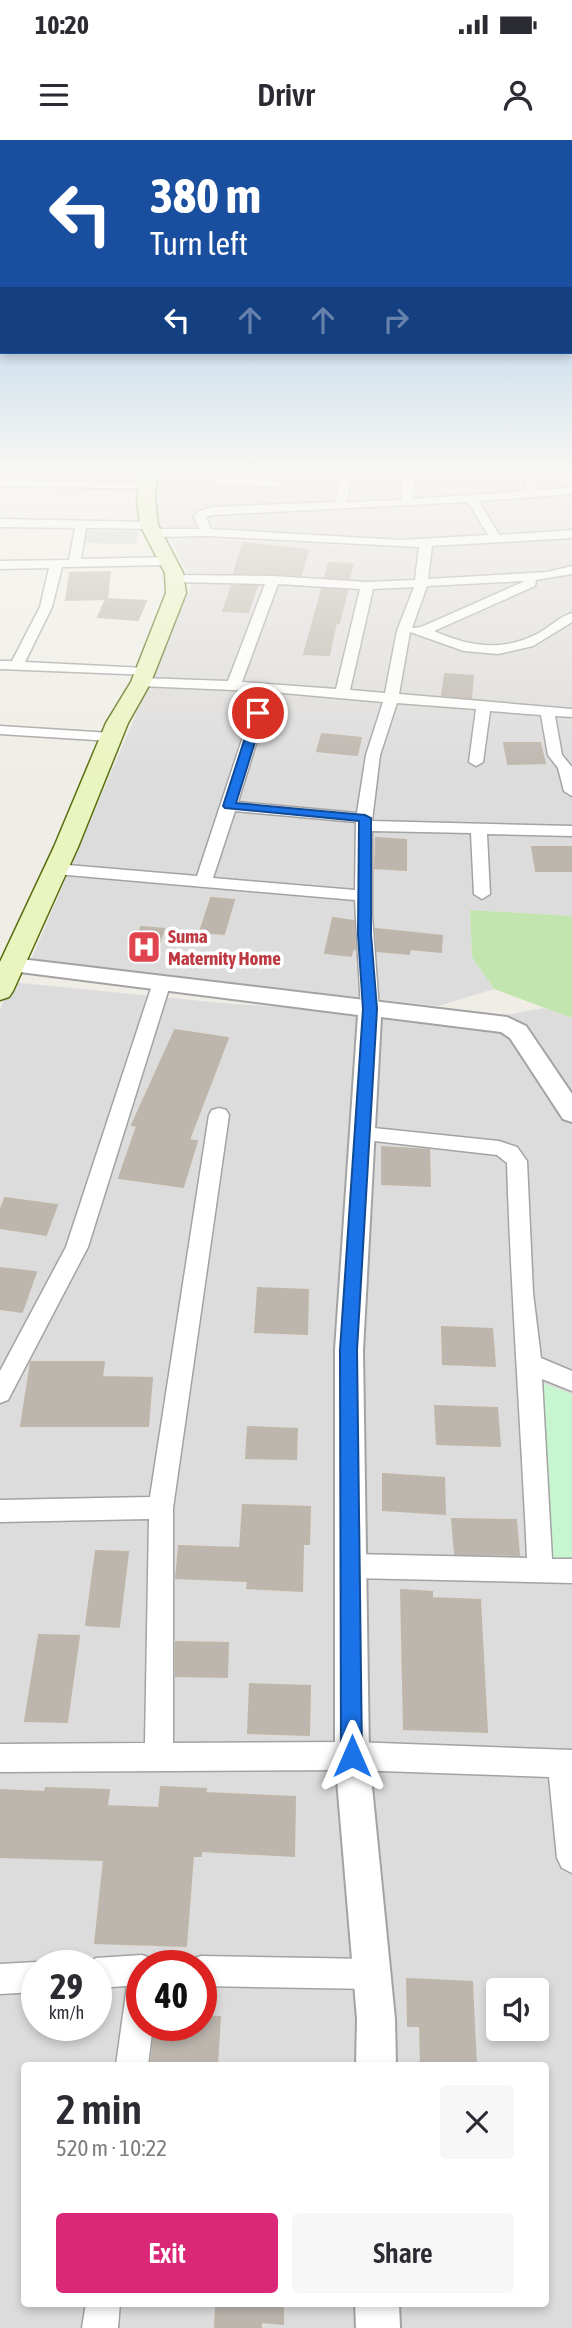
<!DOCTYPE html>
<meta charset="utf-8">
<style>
:root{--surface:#fff;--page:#f7f7f7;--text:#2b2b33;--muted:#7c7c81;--accent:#db2777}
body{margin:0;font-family:"Asap Condensed",sans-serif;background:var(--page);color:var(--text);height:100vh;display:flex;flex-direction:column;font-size:26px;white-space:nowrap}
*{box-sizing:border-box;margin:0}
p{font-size:23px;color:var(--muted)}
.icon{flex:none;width:38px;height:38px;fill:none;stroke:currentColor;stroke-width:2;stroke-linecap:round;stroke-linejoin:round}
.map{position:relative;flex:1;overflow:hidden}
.details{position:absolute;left:21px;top:1922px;width:528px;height:245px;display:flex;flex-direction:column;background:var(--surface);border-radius:7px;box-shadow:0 4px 10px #0003}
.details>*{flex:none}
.top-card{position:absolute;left:0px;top:0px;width:572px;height:214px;box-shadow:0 4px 10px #0003;background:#1a4fa0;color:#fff;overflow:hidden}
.fabs{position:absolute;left:486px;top:1838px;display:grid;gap:14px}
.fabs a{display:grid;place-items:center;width:63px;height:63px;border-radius:7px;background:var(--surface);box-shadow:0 4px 10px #0003;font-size:35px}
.speed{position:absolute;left:21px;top:1810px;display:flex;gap:14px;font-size:35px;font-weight:700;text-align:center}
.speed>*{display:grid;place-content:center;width:91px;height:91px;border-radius:50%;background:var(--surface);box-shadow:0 4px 10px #0003;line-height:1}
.speed small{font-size:18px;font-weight:400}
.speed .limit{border:10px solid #d22;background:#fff;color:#111}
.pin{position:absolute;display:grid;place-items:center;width:60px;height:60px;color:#fff;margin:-30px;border:4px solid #fff;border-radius:50%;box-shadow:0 2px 7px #0007}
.me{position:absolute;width:77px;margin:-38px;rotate:0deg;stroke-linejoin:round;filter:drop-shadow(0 0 5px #0008)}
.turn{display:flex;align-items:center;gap:24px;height:147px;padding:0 35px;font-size:32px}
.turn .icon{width:91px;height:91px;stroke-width:2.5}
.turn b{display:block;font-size:49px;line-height:60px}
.lanes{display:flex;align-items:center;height:66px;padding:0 35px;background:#0003;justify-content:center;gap:35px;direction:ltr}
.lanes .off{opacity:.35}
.round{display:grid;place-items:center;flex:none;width:74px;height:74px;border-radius:7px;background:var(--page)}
.summary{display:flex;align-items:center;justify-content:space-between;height:119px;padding:0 35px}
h1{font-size:42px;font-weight:600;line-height:52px}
.cta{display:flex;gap:14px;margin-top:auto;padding:14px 35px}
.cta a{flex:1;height:80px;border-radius:7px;background:var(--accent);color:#fff;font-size:28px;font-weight:600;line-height:80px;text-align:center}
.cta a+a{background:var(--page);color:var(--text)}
.status{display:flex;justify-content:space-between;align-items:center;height:49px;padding:0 35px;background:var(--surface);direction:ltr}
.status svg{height:19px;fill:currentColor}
header{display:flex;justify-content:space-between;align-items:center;height:91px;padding:0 35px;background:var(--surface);font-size:32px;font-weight:600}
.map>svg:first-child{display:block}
.residential{fill:#dddcdc;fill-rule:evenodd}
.religious{fill:#cdcdcd}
.grass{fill:#c2e5af}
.park{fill:#c6f5d0}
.building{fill:#bcb6af;stroke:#bfb6a9;stroke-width:2}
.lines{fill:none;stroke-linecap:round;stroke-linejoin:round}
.minor-casing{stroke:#a3a3a3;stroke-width:3}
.tertiary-casing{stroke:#a3a3a3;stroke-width:4}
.secondary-casing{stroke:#566e0d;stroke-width:3}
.minor{fill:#fff;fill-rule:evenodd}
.tertiary{fill:#fff;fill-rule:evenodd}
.secondary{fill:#eaf4be;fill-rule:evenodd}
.route{fill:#1a73e8;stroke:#114b97;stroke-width:2}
.labels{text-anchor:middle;stroke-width:7;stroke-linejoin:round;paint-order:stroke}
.health-label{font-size:19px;font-weight:bold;fill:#be3a42;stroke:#fff;text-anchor:start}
</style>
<div class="status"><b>10:20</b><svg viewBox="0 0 49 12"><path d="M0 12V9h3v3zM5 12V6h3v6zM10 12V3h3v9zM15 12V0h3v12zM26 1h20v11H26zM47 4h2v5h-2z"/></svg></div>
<header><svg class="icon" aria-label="menu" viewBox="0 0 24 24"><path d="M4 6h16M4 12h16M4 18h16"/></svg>Drivr<svg class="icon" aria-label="person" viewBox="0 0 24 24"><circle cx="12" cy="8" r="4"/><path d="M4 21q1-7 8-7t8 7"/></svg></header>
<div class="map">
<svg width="572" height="2188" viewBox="0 0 572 2188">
<rect width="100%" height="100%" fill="#efede5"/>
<!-- residential -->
<g class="residential">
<path d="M 158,330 L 572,330 L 572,391 L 425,399 L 328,398 L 161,389 L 153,368 Z"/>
<path d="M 169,396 L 347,406 L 442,406 L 572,397 L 572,776 L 470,770 L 472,817 L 494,849 L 438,866 L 31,820 L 192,443 Z"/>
<path d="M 11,842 L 222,863 L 471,881 L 544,868 L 572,878 L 572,2188 L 0,2188 L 0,869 ZM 37,1825 L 96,1825 L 96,1885 L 37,1885 ZM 142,1825 L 201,1825 L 201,1885 L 142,1885 ZM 499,1850 L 537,1850 L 537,1888 L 499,1888 ZM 24,1925 L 546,1925 L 546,2163 L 24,2163 Z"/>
</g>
<!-- religious -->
<path class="religious" d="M 87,391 L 138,391 L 136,404 L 84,403 Z"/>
<!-- grass -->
<path class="grass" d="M 470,770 L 572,776 L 572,878 L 494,849 L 472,817 Z"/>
<!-- park -->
<path class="park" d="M 537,1241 L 572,1254 L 572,1422 L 552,1422 Z"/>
<!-- building -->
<g class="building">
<path d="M 243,403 L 308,410 L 301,435 L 234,433 Z"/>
<path d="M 329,423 L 353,424 L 349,438 L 325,437 Z"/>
<path d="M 110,432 L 107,459 L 66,460 L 70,433 Z"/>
<path d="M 232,446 L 257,446 L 248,472 L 223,471 Z"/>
<path d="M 322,449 L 347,451 L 339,483 L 336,483 L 329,515 L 304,514 Z"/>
<path d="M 106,459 L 146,461 L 138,480 L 98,477 Z"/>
<path d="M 445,534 L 473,536 L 471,558 L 442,555 Z"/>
<path d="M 322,594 L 361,598 L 357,615 L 317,611 Z"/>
<path d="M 504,603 L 540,603 L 545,623 L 508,624 Z"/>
<path d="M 376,698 L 406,700 L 406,730 L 375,728 Z"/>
<path d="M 532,707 L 572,707 L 572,731 L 536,731 Z"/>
<path d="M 211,758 L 234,760 L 224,794 L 200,792 Z"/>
<path d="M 333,778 L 354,781 L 355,809 L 353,808 L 351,816 L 325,813 Z"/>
<path d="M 141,787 L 164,789 L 153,822 L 130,820 Z"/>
<path d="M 376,789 L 442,796 L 441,812 L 410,809 L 409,814 L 377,811 Z"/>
<path d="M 175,890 L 228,898 L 189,1000 L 197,1001 L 183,1047 L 119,1038 L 137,986 L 132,985 Z"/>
<path d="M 382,1007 L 429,1010 L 430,1046 L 382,1044 Z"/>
<path d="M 5,1058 L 57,1065 L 46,1095 L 0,1088 L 0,1071 Z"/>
<path d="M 0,1128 L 36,1132 L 22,1172 L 0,1169 Z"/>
<path d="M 258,1148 L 308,1150 L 307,1194 L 255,1192 Z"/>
<path d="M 442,1187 L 492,1189 L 495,1226 L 443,1224 Z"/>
<path d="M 31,1222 L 104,1222 L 102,1237 L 152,1238 L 148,1286 L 21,1286 Z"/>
<path d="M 435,1266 L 497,1268 L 500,1306 L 437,1304 Z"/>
<path d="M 248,1287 L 297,1289 L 296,1319 L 246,1318 Z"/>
<path d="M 383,1334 L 444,1338 L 445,1374 L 383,1370 Z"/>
<path d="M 243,1365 L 310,1367 L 309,1404 L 303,1404 L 302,1451 L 247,1448 L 248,1441 L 176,1438 L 179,1406 L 240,1408 Z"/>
<path d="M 452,1379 L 516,1380 L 519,1415 L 455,1414 Z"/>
<path d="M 96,1411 L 128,1412 L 119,1487 L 86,1485 Z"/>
<path d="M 401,1450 L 432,1452 L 432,1458 L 480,1460 L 487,1592 L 404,1589 Z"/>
<path d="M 39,1495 L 79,1496 L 67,1582 L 25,1581 Z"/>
<path d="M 176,1502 L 228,1503 L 227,1537 L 176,1536 Z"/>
<path d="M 250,1544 L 310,1546 L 309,1595 L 248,1593 Z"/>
<path d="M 161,1647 L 206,1649 L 205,1653 L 295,1657 L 294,1716 L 201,1711 L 201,1716 L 193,1716 L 186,1806 L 95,1803 L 104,1720 L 0,1717 L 0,1650 L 45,1652 L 46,1648 L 109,1650 L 107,1666 L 159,1668 Z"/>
<path d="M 407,1839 L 472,1842 L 476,1925 L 421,1925 L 420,1886 L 408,1886 Z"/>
<path d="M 201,1876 L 220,1877 L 217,1925 L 151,1925 L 155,1885 L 201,1885 Z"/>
<path d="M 216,2163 L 283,2163 L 283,2184 L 261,2182 L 261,2188 L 215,2188 Z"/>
</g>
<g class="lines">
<defs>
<g id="minor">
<path d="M 340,330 L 352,330 L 347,362 L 401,360 L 403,330 L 415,330 L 413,359 L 527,351 L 523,330 L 535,330 L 538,350 L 572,348 L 572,354 L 479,361 L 499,395 L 572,390 L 572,398 L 432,406 L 428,439 L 547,432 L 572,426 L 572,434 L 536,440 L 535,446 L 434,491 C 470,507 503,512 539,493 C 551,486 559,477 572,473 L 572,482 L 533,506 L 498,514 L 464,511 L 410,492 L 399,554 L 572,569 L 572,577 L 555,576 L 562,615 L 572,627 L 572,656 L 564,651 L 558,628 L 548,615 L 541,575 L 490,571 L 483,622 L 476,626 L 469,622 L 476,569 L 397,563 L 380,615 L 372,681 L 572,686 L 572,696 L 487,694 L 490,754 L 482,759 L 474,754 L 471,693 L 372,691 L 372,775 L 379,869 L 370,875 L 361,869 L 355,760 L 56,734 L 48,729 L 56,724 L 197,736 L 258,551 L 141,546 L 134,542 L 141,538 L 228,541 L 265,444 L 174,442 L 168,438 L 170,435 L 273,436 L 367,442 L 415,440 L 419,407 L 206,396 L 154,397 L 148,393 L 154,389 L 199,389 L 194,377 L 199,371 L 213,367 L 336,362 ZM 468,362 L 488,395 L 401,400 L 211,389 L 206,377 L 213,375 ZM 525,441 L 421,487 L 412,488 L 427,446 ZM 278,444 L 360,449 L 336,549 L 242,542 ZM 414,447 L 397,491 L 385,553 L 350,550 L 373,449 ZM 272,552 L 383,562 L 366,615 L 357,673 L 238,662 ZM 235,671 L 356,682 L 355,750 L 213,738 Z"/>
<path d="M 149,333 L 276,341 L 282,344 L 276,347 L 145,338 L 145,334 Z"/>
<path d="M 0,340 L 148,343 L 154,346 L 148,349 L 0,346 Z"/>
<path d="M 0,379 L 153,382 L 155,385 L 149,389 L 86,388 L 81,419 L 169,417 L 175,421 L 169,425 L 62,427 L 52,467 L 25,522 L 145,528 L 152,532 L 150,535 L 0,529 L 0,521 L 12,521 L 40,467 L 49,428 L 0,429 L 0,421 L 69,420 L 75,388 L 0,387 Z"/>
<path d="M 0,586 L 111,593 L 118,597 L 111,601 L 0,594 Z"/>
<path d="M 162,836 L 171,842 L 88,1107 L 8,1260 L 0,1263 L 0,1231 L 66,1107 L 153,842 Z"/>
<path d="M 219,968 L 226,970 L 229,975 L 173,1368 L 173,1603 L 352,1602 L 572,1610 L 572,1733 L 562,1728 L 557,1718 L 549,1637 L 352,1630 L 0,1632 L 0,1604 L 145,1603 L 149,1379 L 0,1382 L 0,1360 L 150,1357 L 209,975 L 212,970 Z"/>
<path d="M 364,987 L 499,1001 L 517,1007 L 527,1021 L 533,1153 L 541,1218 L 572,1231 L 572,1251 L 542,1239 L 552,1419 L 572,1419 L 572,1443 L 351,1438 L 342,1434 L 338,1426 L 342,1418 L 351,1414 L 527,1418 C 521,1286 511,1155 507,1023 L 497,1015 L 357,999 L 354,994 L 357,989 Z"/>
<path d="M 142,1815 L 153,1819 L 155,1825 L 142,1825 L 142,1885 L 153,1885 L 148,1925 L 116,1925 L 127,1846 L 96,1848 L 96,1825 L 84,1825 L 96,1818 Z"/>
<path d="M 201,1816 L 372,1819 L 383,1823 L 387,1834 L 383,1845 L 372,1849 L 201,1846 L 201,1825 L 188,1825 L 190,1820 Z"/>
<path d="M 37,1822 L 46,1825 L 37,1825 L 37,1852 L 0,1854 L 0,1824 Z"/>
<path d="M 86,2163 L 120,2163 L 118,2188 L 82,2188 Z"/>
</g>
<g id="tertiary">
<path d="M 12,818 L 507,877 L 526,886 L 572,954 L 572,982 L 563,979 L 510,898 L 501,892 L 381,877 L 363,1210 L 369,1616 L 395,1879 L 396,1925 L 356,1925 L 357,1879 L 335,1616 L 335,1210 L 358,875 L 4,830 L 1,825 L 4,820 Z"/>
<path d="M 355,2163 L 399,2163 L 400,2188 L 356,2188 Z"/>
</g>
<path id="secondary" d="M 141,330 L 157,330 L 155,360 L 158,385 L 183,433 L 186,453 L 151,542 L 128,583 L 78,707 L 13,851 L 9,857 L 0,860 L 0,822 L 54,707 L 106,583 L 131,542 L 166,453 L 165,433 L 140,385 L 137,360 Z"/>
</defs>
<!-- minor casing -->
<use href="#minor" class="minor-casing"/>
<!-- tertiary casing -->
<use href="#tertiary" class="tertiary-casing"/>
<!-- secondary casing -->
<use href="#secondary" class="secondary-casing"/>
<!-- minor -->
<use href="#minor" class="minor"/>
<!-- tertiary -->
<use href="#tertiary" class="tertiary"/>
<!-- secondary -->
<use href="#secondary" class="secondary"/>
</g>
<!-- sky -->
<linearGradient id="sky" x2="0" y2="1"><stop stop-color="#8fbce2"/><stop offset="0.52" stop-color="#f8f7f3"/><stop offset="1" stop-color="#f8f7f3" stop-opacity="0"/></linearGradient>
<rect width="572" height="637" fill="url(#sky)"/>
<!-- route -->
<path class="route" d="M 258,570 L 264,573 L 236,663 L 365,675 L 371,678 L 371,794 L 377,869 L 357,1210 L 362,1616 L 359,1623 L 352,1626 L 344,1623 L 341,1616 L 340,1210 L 363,869 L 358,794 L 359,681 L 225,668 L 223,666 L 253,573 Z"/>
<!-- icons -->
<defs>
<symbol id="hospital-square" viewBox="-11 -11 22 22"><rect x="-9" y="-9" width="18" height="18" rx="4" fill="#e0444e" stroke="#fff"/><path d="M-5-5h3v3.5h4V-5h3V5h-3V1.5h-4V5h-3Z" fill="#fff"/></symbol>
</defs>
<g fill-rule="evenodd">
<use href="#hospital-square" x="125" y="788" width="38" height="38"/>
</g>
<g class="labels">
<!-- health labels -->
<g class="health-label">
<text x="168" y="803">Suma<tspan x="168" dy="22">Maternity Home</tspan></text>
</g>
</g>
</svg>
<div class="fabs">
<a><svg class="icon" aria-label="sound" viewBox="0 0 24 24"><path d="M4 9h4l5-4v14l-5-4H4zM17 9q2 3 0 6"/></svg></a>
</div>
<div class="speed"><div>29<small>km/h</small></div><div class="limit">40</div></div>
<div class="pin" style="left:258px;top:573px;background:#d93025"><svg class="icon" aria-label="arrive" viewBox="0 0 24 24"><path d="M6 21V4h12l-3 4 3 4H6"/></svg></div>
<svg class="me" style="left:352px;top:1616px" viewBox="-20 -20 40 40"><path d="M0-17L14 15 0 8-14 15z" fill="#1a73e8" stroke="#fff" stroke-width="4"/></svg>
<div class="top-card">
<div class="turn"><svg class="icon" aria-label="left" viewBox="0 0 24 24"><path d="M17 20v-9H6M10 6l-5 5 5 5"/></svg><div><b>380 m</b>Turn left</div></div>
<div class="lanes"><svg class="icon" aria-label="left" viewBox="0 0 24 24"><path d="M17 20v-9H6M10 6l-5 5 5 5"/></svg><svg class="icon off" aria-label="ahead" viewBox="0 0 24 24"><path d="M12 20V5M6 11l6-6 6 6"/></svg><svg class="icon off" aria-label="ahead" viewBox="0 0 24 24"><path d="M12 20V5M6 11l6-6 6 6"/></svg><svg class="icon off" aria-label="right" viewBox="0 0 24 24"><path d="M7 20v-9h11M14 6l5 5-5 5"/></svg></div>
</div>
<section class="details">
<div class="summary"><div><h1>2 min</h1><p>520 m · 10:22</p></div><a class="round"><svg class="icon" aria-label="close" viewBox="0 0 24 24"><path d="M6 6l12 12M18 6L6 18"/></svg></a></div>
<div class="cta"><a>Exit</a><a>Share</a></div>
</section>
</div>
